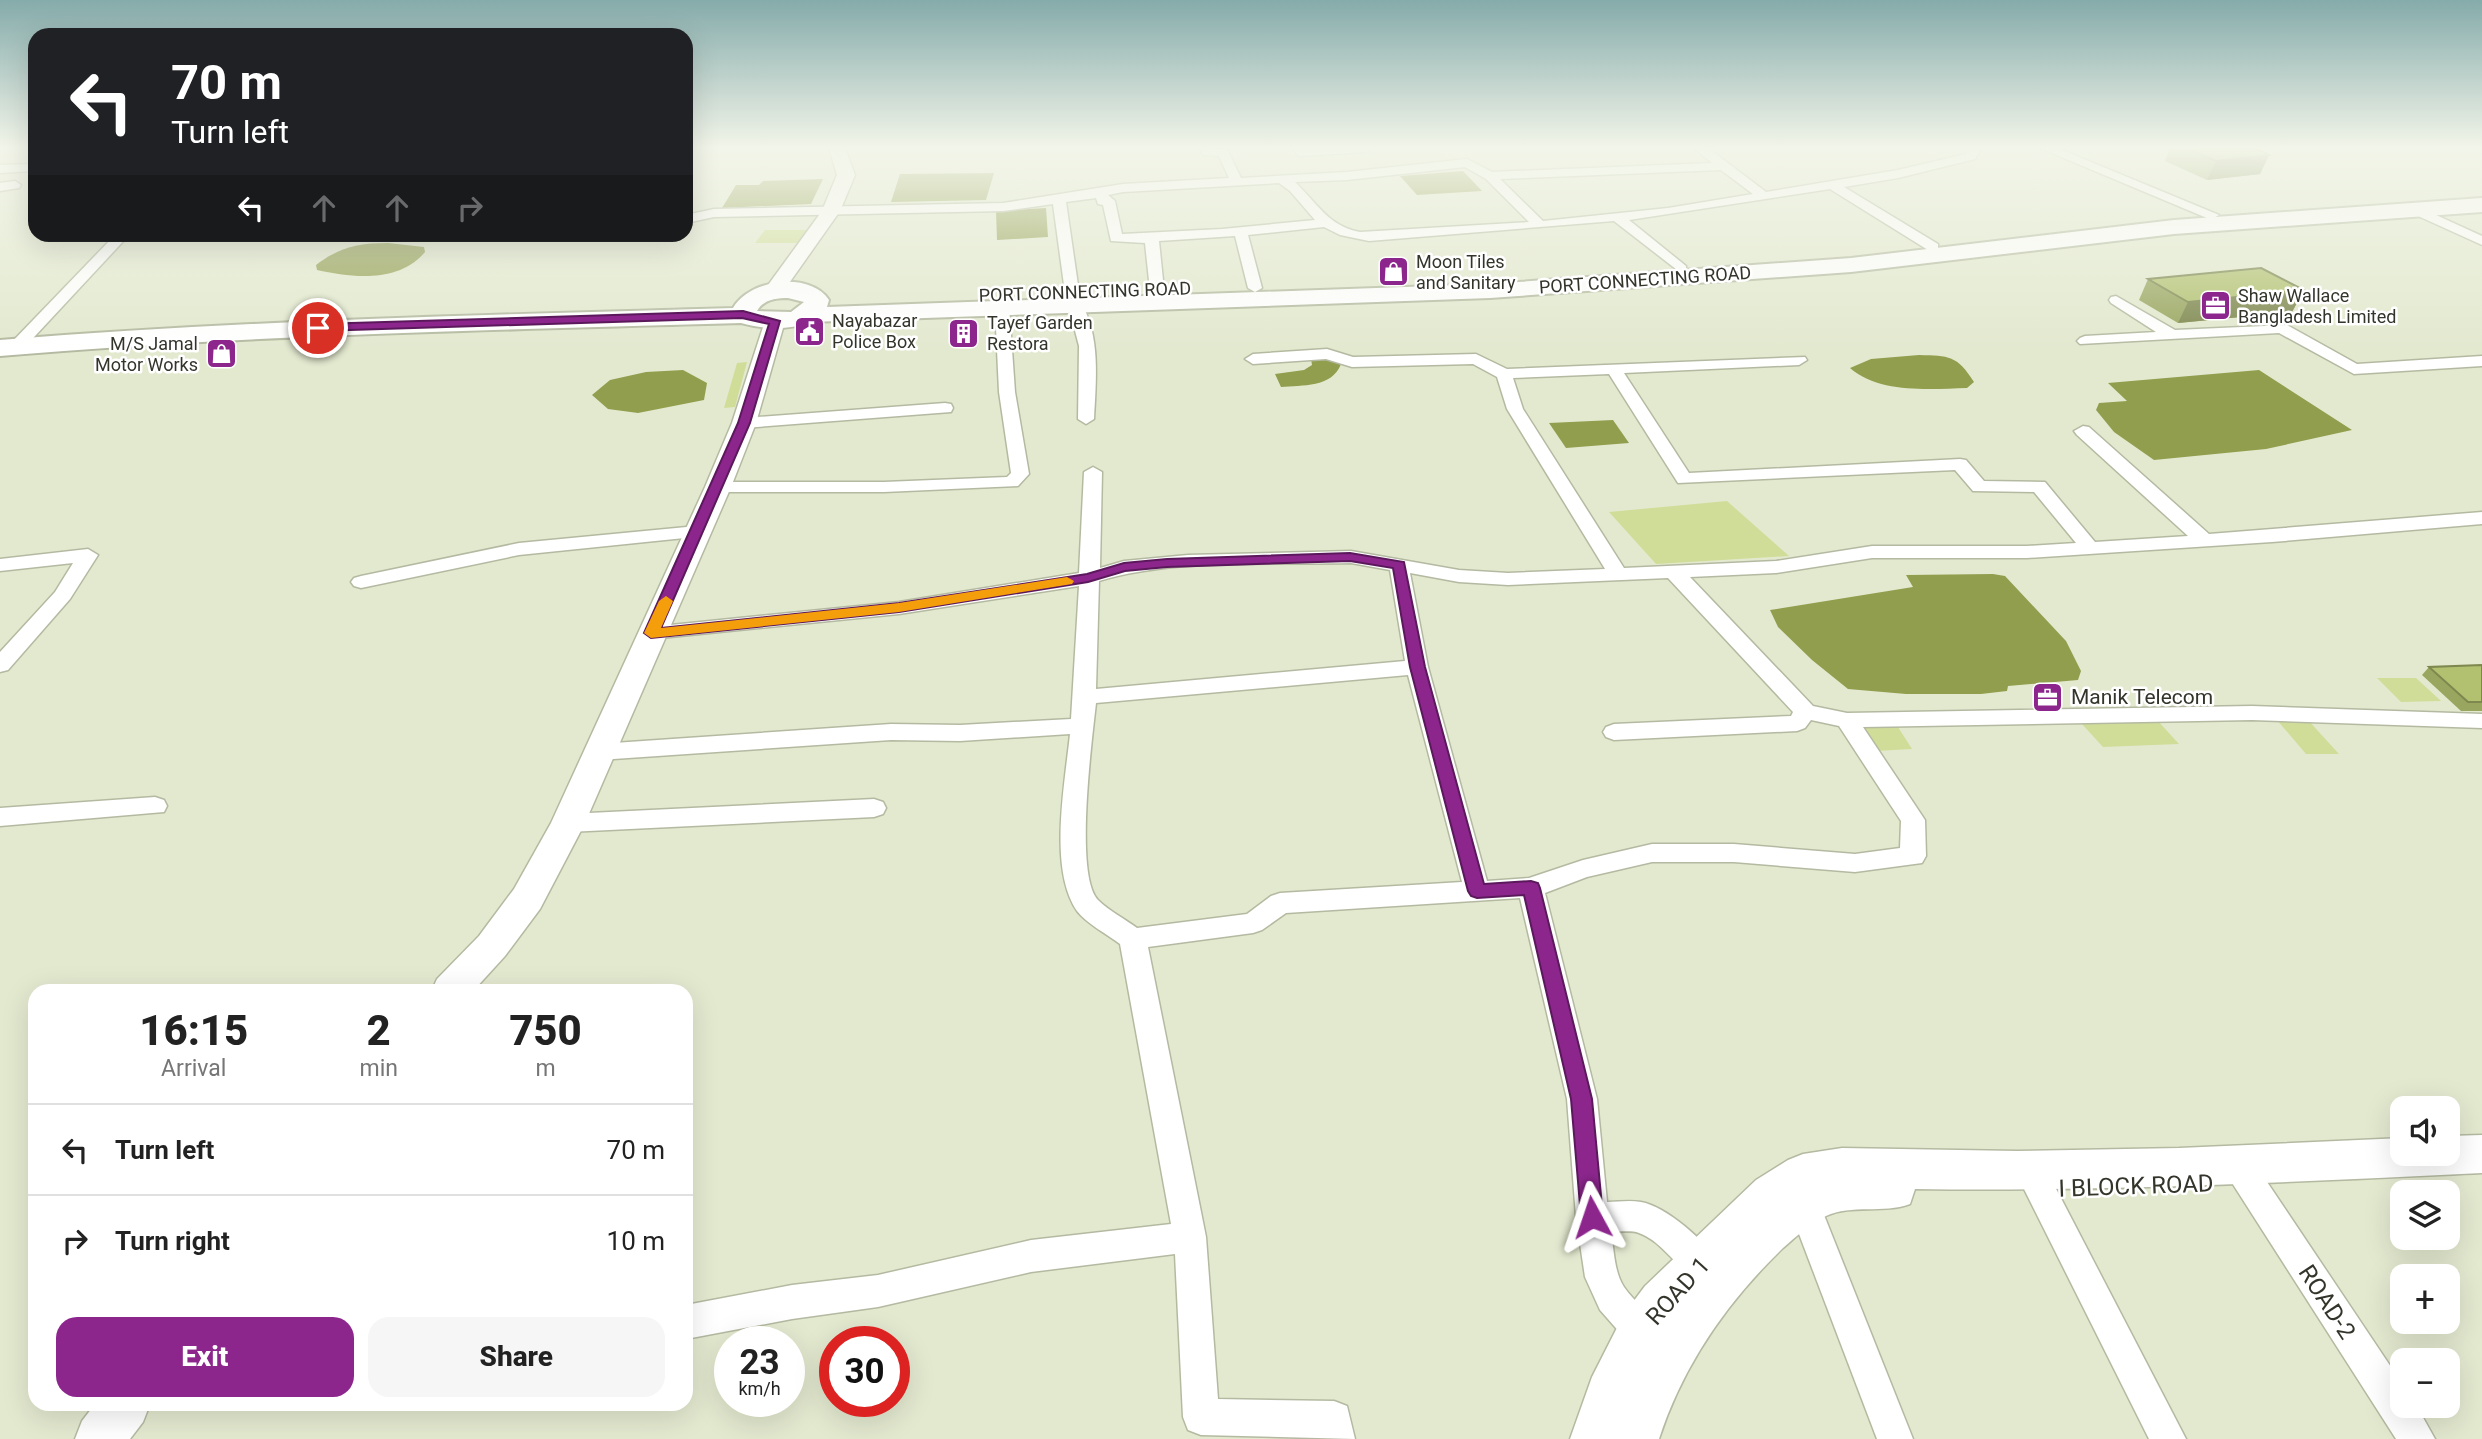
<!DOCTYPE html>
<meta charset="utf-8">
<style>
:root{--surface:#fff;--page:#f6f6f6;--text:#222;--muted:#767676;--line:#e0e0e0;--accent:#8c268d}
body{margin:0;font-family:Roboto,sans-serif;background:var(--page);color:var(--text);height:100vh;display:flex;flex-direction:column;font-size:26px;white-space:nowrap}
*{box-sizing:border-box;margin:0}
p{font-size:23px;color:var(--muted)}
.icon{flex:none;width:38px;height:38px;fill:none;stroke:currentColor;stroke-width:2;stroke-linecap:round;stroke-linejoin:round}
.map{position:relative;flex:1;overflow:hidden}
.drawer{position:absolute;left:28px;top:984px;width:665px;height:427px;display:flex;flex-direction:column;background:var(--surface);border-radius:21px;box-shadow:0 7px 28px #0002}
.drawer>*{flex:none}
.banner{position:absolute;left:28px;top:28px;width:665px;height:214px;border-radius:21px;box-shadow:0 7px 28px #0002;background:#202124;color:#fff;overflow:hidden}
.fabs{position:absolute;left:2390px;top:1096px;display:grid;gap:14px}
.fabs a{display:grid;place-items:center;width:70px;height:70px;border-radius:14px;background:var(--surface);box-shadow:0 7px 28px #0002;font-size:35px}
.speed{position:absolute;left:714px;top:1326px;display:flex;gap:14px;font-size:35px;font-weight:700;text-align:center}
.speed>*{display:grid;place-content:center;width:91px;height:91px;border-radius:50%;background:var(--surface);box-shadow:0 7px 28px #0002;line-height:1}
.speed small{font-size:18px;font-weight:400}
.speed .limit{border:10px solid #d22;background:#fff;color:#111}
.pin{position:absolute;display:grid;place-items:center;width:60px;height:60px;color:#fff;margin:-30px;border:4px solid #fff;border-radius:50%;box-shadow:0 2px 7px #0007}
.me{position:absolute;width:77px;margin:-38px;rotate:355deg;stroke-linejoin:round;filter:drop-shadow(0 0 5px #0008)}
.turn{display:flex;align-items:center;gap:24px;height:147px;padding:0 28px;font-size:32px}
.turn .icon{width:91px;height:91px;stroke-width:2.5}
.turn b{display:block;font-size:49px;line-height:60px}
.lanes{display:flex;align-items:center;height:66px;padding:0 28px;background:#0003;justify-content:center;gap:35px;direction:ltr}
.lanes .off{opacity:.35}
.eta{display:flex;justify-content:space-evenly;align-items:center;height:119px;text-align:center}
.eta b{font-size:42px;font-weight:800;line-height:49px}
.action{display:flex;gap:14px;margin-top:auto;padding:14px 28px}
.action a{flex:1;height:80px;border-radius:21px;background:var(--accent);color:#fff;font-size:28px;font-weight:800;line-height:80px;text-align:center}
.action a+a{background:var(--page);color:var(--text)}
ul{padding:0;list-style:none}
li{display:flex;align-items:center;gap:21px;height:91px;padding:0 28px;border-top:2px solid var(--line)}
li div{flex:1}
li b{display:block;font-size:26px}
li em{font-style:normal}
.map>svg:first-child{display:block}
.green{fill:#d0dd98}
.water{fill:#919e4e}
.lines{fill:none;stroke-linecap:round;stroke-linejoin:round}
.street-casing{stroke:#b4baa1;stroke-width:3}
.secondary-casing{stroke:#b4baa1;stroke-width:3}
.highway-casing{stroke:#b4baa1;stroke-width:4}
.street{fill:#fff;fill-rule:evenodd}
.secondary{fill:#fff;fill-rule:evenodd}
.highway{fill:#fff;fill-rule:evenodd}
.wall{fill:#99a660}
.shaded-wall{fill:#7d874e}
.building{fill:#b2c170;stroke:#7d874e;stroke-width:2}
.route{fill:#8c268d;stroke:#5b195c;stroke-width:2}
.slow{fill:#f59e0b}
.labels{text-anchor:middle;stroke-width:5;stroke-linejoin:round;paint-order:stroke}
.far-poi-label{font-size:18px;fill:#33352b;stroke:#fff;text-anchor:start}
.far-street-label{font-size:18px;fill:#33352b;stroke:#fff}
.poi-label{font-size:21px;fill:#33352b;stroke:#fff;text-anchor:start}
.near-street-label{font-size:24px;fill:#33352b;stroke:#fff}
</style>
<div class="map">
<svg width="2482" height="1439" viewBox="0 0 2482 1439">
<rect width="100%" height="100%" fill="#e3e9cf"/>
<!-- green -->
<g class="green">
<path d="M 765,230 L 809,230 L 801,243 L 755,243 Z"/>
<path d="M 747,362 L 735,407 L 724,408 L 737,363 Z"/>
<path d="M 1727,501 L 1789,556 L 1656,564 L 1609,512 Z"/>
<path d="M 2377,678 L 2416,678 L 2441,701 L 2401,702 Z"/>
<path d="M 2157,720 L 2179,744 L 2103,747 L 2081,723 Z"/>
<path d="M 2277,720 L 2308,720 L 2339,754 L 2306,754 Z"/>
<path d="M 1896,724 L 1912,749 L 1876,751 L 1856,725 Z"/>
</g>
<!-- water -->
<g class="water">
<path d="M 1463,171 L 1482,191 L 1417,195 L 1400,176 Z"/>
<path d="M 994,173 L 986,200 L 891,202 L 900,174 Z"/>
<path d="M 823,179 L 811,204 L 722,208 L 736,185 L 759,185 L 763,181 Z"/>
<path d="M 1046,208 L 1048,237 L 997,240 L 996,211 Z"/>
<path d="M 388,243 L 424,247 L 425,252 C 399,283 353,278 317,270 L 316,265 C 339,247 360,243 388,243 Z"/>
<path d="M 1919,355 C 1949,356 1957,355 1974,382 L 1967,388 C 1930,389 1880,394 1850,368 L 1871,359 Z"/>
<path d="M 1311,359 L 1335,359 L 1341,364 C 1332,388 1302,385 1281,387 L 1275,374 L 1304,370 L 1312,365 Z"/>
<path d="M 683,370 L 707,383 L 704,400 L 638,413 L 608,409 L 592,395 L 610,380 L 646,372 Z"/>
<path d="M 2259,370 L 2352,430 L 2266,449 L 2154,460 L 2114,432 L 2096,410 L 2099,403 L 2127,401 L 2108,383 Z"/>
<path d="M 1613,420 L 1629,443 L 1566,448 L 1549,423 Z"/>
<path d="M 1993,574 L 2005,576 L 2066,641 L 2081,671 L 2078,680 L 2008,686 L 2007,691 L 1981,694 L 1906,694 L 1848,689 L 1812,660 L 1778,627 L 1770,610 L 1913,587 L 1906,575 Z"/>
</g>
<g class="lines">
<defs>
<g id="street">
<path d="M 1200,148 L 1227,149 L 1241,178 L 1347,172 L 1467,159 L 1492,172 L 1712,163 L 1694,148 L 1708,148 L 1766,192 L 1898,170 L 1966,154 L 1969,148 L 1981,148 L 1975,159 L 1898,178 L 1844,187 L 1938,244 L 1938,250 L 1928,250 L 1830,189 L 1629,220 L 1686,266 L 1686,272 L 1681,273 L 1614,221 L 1369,241 L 1340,235 L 1324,227 L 1248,235 L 1262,288 L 1255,292 L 1248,288 L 1235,236 L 1159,241 L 1164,290 L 1157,294 L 1150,290 L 1145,243 L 1111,241 L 1103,205 L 1098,204 L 1096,198 L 1066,202 L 1079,292 L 1072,296 L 1065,292 L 1053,204 L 1003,211 L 714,217 L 686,223 L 686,215 L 714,209 L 1003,203 L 1123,184 L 1229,178 L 1219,156 L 1203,155 ZM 1465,167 L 1486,179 L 1529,222 L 1360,232 C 1328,226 1317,203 1295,182 L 1347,180 ZM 1721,170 L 1753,194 L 1668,208 L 1543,221 L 1500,179 ZM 1279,183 L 1290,191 L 1315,220 L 1222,229 L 1122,234 L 1115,201 L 1108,195 L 1123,192 Z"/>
<path d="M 1293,148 L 1372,148 L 1366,152 L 1301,156 L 1297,155 Z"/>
<path d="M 2040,148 L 2057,148 L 2219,215 L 2212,219 L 2207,218 Z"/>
<path d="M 35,164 L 35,170 L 32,171 L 0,173 L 0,165 Z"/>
<path d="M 15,181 L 21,185 L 19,188 L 0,191 L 0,183 Z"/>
<path d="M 2412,204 L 2482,236 L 2482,245 L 2407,211 L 2407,205 Z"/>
<path d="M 116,234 L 130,234 L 22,350 L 10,350 L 8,347 L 10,344 Z"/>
<path d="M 2116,296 L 2175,330 L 2287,325 L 2357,364 L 2482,356 L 2482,366 L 2354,374 L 2279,333 L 2080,344 L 2077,341 L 2080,338 L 2085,336 L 2156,332 L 2111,303 L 2109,300 L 2111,297 Z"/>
<path d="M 1075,300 L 1080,301 C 1101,335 1096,381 1094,419 L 1086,424 L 1078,419 L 1079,346 L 1068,304 Z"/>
<path d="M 1002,303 L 1009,307 L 1015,392 L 1029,474 L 1018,486 L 884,492 L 718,492 L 709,487 L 718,482 L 884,482 L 1007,477 L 1011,473 L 999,392 L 995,307 Z"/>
<path d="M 1327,349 L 1353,357 L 1476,354 L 1507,369 L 1805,357 L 1807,360 L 1799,365 L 1624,373 L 1689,473 L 1960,459 L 1966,460 L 1984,481 L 2045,482 L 2095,542 L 2188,536 L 2077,435 L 2074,431 L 2083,426 L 2089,427 L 2209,534 L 2482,512 L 2482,524 L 2272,542 L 2027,558 L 1872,558 L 1776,573 L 1690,577 L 1813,706 L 1847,713 L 2252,706 L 2482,714 L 2482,728 L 2252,720 L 1863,727 L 1925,820 L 1926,856 L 1922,863 L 1855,872 L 1734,862 L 1652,862 L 1587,877 L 1545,893 L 1597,1099 L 1607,1202 C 1617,1202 1630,1200 1641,1202 C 1665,1206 1708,1242 1718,1264 L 1713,1275 L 1701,1280 C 1676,1270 1664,1242 1639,1233 C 1631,1230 1619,1232 1611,1232 C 1614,1249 1614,1272 1624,1287 C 1635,1303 1651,1313 1658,1331 L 1653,1343 L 1641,1348 L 1629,1343 L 1600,1310 L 1585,1277 L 1576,1217 L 1567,1099 L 1520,898 L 1286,913 L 1262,930 L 1253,933 L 1148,947 L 1206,1237 L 1218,1399 L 1334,1401 L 1347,1406 L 1355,1439 L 1201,1435 L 1188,1430 L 1183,1417 L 1175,1254 L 1031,1272 L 878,1307 L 792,1319 L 686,1339 L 686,1305 L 792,1285 L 878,1275 L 1031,1240 L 1171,1224 L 1120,944 C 1107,934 1087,924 1077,911 C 1048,869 1065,783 1070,734 L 960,741 L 891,740 L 599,760 L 591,758 L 587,752 L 591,746 L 599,744 L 891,724 L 960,725 L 1071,719 L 1079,586 L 899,614 L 651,639 L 644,638 L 640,633 L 644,628 L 651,627 L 899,602 L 1079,573 L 1084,472 L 1093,467 L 1102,472 L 1100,568 L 1124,561 L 1188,555 L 1351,551 L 1459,570 L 1508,573 L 1605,569 L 1507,409 L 1497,377 L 1473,364 L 1352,367 L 1326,359 L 1253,364 L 1245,359 L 1253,354 ZM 1609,374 L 1678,483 L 1955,470 L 1973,491 L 2034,492 L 2076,543 L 2027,546 L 1872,546 L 1776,561 L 1624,568 L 1523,409 L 1513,378 ZM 1351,563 L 1390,570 L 1405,661 L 1096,689 L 1099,581 C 1174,558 1272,565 1351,563 ZM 1410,573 L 1459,582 L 1508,585 L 1668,578 L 1793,712 L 1791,716 L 1614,724 L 1606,727 L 1603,732 L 1606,737 L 1614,740 L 1797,731 L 1805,728 L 1811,720 L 1839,726 L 1901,821 L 1900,848 L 1855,854 L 1734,844 L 1652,844 L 1583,860 L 1529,878 L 1487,881 L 1428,667 ZM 1408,675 L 1462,882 L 1280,893 L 1271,896 L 1247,914 L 1137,928 C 1125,919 1109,911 1098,900 C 1074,875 1092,740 1096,703 Z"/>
<path d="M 945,403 L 951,404 L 953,408 L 951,412 L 744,428 L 735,423 L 744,418 Z"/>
<path d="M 697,526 L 704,528 L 707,532 L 704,536 L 519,555 L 361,588 L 354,586 L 351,582 L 354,578 L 361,576 L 519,543 Z"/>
<path d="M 88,549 L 98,555 L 70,599 L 8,670 L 0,672 L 0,652 L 55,592 L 73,563 L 0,571 L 0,559 Z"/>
<path d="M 155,797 L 164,800 L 167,806 L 164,812 L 0,826 L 0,808 Z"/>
<path d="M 874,799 L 883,802 L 886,808 L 883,814 L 874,817 L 568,832 L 559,829 L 556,823 L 559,817 L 568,814 Z"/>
<path d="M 2238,1151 L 2249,1155 L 2403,1385 L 2403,1405 L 2416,1405 L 2435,1439 L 2396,1439 L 2227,1175 L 2222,1165 L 2227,1155 Z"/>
<path d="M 2040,1174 L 2051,1179 L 2186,1439 L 2149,1439 L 2024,1189 L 2029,1179 Z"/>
<path d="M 1804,1190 L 1815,1195 L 1820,1205 L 1913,1439 L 1877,1439 L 1788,1205 L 1793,1195 Z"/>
</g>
<g id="secondary">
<path d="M 829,148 L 845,148 L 855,175 L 840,211 L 780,296 L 766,296 L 763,292 L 822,211 L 837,175 Z"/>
<path d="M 775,315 L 782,317 L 785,321 L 756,423 L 731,487 L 585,823 L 540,909 L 505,956 L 474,990 L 432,990 L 437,979 L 479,936 L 514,889 L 551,823 L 705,487 L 732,423 L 765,321 L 768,317 Z"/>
<path d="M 2482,1135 L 2482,1173 C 2293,1182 2105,1192 1915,1189 L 1910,1204 C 1883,1214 1852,1204 1826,1216 C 1810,1223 1796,1237 1783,1248 C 1727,1302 1683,1365 1659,1439 L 1570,1439 L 1592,1377 L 1624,1314 L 1645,1286 L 1756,1180 L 1788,1160 L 1803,1154 L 1842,1148 L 2017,1151 L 2179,1148 L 2403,1138 L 2403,1153 L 2448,1153 L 2448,1136 Z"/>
<path d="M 95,1404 L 150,1404 L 143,1422 L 130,1439 L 75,1439 L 82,1421 Z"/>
</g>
<path id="highway" d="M 2482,198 L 2482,212 L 2174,234 L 1851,272 L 1490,298 L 810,322 C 787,331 764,329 741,323 C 494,330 247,335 0,356 L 0,340 C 244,320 488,315 733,308 C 749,279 810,271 829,300 L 827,307 L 1490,284 L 1851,258 L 2174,220 ZM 788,298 L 804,302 L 791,312 L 757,311 C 763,300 775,298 788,298 Z"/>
</defs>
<!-- street casing -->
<use href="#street" class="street-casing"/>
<!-- secondary casing -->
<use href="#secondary" class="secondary-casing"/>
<!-- highway casing -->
<use href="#highway" class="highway-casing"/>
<!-- street -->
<use href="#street" class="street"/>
<!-- secondary -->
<use href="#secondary" class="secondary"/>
<!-- highway -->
<use href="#highway" class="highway"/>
</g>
<!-- wall -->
<g class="wall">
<path d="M 2170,148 L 2254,148 L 2269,155 L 2260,174 L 2207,180 L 2165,161 Z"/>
<path d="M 2148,279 L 2304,290 L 2292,312 L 2178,323 L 2139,300 Z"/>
<path d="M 2482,665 L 2482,711 L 2461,711 L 2422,675 L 2429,667 Z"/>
</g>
<!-- shaded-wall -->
<g class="shaded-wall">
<path d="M 2269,155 L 2260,174 L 2207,180 L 2216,161 Z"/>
<path d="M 2304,290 L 2292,312 L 2178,323 L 2188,302 Z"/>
</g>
<!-- building -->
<g class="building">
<path d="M 2186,148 L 2254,148 L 2269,155 L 2216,161 Z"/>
<path d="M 2261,268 L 2304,290 L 2188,302 L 2148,279 Z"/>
<path d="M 2482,665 L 2482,702 L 2468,702 L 2429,667 Z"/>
</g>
<!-- sky -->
<linearGradient id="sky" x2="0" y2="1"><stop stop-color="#85abaa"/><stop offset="0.42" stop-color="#f2f5e9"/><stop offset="1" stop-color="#f2f5e9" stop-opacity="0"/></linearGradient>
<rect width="2482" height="350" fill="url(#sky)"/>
<!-- route -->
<path class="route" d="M 743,311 L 780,321 L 750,423 L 661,628 L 899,603 L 1087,574 L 1124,563 L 1167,559 L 1350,553 L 1404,562 L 1425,667 L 1484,884 L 1531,881 L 1538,883 L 1540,888 L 1592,1099 L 1603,1217 L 1600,1224 L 1592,1227 L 1584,1224 L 1581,1217 L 1571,1099 L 1524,895 L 1477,898 L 1471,896 L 1468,891 L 1410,667 L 1393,568 L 1350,561 L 1167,567 L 1125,571 L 1088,582 L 899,612 L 651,638 L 644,633 L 738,423 L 769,324 L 742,318 L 318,331 L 313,328 L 318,324 Z"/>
<!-- slow -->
<path class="slow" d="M 1067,577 L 1074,581 L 1072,584 L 899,612 L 651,638 L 644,633 L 659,601 L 666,596 L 673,601 L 661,628 L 899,603 Z"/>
<!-- icons -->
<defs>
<symbol id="shop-square" viewBox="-11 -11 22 22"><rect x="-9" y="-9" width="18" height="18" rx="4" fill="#8c268d" stroke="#fff"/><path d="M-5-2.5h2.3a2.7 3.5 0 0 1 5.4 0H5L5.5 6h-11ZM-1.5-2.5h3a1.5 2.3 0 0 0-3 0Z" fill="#fff"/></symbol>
<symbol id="office-square" viewBox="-11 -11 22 22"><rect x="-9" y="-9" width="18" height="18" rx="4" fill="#8c268d" stroke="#fff"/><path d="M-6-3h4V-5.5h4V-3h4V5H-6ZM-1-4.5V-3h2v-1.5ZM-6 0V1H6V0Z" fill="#fff"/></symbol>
<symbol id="civic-square" viewBox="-11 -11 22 22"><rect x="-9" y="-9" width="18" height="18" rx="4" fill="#8c268d" stroke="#fff"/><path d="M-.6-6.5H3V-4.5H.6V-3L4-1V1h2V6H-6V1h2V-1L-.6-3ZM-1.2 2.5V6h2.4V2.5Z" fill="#fff"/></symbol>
<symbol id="building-square" viewBox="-11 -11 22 22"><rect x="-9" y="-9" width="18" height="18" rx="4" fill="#8c268d" stroke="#fff"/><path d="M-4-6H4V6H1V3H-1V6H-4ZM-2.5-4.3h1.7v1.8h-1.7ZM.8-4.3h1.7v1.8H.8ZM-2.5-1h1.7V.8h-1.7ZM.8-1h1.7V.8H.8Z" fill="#fff"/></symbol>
</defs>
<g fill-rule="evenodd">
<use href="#shop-square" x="1376" y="254" width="35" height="35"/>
<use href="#office-square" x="2198" y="288" width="35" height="35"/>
<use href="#civic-square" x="792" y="314" width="35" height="35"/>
<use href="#building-square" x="946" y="316" width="35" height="35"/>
<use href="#shop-square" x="204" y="336" width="35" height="35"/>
<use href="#office-square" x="2030" y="680" width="35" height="35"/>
</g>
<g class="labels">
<!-- far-poi labels -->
<g class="far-poi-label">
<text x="1416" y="268">Moon Tiles<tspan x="1416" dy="21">and Sanitary</tspan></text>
<text x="2238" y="302">Shaw Wallace<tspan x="2238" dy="21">Bangladesh Limited</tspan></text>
<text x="832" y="327">Nayabazar<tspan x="832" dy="21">Police Box</tspan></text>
<text x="987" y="329">Tayef Garden<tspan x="987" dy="21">Restora</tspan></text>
<text x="198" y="350" text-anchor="end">M/S Jamal<tspan x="198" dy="21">Motor Works</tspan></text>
</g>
<!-- far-street labels -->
<g class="far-street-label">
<text transform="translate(1645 280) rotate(-4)" y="6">PORT CONNECTING ROAD</text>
<text transform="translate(1085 292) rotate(-2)" y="6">PORT CONNECTING ROAD</text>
</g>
<!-- poi labels -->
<g class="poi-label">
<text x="2071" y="704">Manik Telecom</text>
</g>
<!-- near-street labels -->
<g class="near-street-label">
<text transform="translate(2136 1186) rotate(-2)" y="8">I BLOCK ROAD</text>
<text transform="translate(1678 1291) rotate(-48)" y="8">ROAD 1</text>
<text transform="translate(2327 1302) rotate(57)" y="8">ROAD-2</text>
</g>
</g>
</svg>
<div class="fabs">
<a><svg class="icon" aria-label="sound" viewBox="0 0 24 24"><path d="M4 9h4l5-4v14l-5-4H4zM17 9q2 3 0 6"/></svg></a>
<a><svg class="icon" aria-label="layers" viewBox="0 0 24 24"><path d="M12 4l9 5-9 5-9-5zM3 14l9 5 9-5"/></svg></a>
<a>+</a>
<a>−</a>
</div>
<div class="speed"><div>23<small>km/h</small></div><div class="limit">30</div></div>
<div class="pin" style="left:318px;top:328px;background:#d93025"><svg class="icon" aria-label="arrive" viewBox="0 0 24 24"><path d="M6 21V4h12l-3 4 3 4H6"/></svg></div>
<svg class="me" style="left:1592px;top:1217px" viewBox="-20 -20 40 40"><path d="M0-17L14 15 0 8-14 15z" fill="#8c268d" stroke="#fff" stroke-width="4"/></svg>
<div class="banner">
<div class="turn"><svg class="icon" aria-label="left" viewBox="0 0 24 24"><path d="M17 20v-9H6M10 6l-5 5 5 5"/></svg><div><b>70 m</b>Turn left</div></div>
<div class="lanes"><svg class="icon" aria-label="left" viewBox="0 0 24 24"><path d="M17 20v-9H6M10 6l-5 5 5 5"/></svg><svg class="icon off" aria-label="ahead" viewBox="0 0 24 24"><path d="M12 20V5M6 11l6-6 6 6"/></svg><svg class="icon off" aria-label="ahead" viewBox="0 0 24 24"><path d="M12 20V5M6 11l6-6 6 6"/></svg><svg class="icon off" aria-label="right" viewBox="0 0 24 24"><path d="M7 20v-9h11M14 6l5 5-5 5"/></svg></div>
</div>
<section class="drawer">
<div class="eta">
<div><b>16:15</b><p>Arrival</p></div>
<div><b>2</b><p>min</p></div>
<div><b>750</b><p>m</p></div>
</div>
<ul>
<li><svg class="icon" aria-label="left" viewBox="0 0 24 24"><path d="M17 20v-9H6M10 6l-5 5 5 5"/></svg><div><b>Turn left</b></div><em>70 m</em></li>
<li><svg class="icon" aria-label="right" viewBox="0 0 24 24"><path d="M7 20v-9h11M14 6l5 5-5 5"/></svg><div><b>Turn right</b></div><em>10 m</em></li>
</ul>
<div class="action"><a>Exit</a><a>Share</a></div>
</section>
</div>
